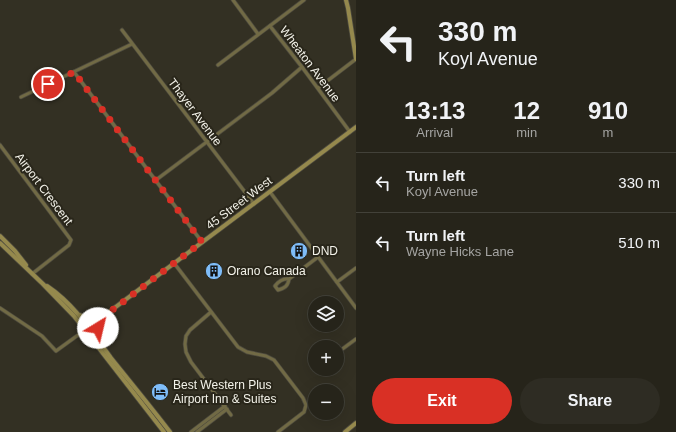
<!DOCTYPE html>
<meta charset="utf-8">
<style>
:root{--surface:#26241a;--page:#2e2c23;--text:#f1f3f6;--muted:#a4a4a2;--line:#424139;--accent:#d93025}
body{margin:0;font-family:Arial,sans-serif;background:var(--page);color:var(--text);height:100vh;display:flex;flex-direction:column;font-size:15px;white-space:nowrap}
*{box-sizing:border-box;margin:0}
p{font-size:13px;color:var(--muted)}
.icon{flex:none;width:22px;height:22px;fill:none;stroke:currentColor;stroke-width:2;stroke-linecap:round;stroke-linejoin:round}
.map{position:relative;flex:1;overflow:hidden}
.details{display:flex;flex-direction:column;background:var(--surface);width:320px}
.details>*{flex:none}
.banner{background:#26241a;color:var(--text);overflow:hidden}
.tools{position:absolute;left:308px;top:296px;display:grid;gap:8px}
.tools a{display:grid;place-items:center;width:36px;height:36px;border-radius:50%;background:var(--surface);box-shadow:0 4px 16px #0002,0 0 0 1px var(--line);font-size:20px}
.pin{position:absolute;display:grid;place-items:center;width:34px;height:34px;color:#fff;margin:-17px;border:2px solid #fff;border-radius:50%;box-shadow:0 1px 4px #0007}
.me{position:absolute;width:44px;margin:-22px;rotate:36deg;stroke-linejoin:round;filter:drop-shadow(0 0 3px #0008)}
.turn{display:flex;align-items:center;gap:14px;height:84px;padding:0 16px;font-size:18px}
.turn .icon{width:52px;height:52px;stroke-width:2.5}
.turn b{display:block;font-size:28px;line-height:34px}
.eta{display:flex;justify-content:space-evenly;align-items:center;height:68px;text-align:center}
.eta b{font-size:24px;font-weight:800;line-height:28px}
.primary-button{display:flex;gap:8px;margin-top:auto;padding:8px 16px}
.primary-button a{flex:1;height:46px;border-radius:24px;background:var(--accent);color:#fff;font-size:16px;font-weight:800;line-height:46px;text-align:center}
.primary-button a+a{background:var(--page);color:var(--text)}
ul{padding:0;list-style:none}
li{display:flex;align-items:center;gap:12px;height:60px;padding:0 16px;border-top:1px solid var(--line)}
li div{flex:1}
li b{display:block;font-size:15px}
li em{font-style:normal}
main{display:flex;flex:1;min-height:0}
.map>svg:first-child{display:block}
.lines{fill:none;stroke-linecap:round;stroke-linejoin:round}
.street-casing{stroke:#4e4b3f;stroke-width:4.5}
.secondary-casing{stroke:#4e4b3f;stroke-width:5.5}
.street{stroke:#716a45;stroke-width:3}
.secondary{stroke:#95894d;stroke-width:4}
.route{stroke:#d93025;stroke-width:7;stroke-dasharray:0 12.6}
.labels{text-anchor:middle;stroke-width:4;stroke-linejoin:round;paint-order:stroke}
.street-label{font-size:12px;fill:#f4f3ea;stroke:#29261a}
.poi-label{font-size:12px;fill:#f4f3ea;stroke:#29261a;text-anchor:start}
</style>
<main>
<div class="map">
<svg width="356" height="432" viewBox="0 0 356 432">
<rect width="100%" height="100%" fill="#333023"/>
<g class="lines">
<defs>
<g id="street">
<path d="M 233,0 L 258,34"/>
<path d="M 270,26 L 302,67 L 350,132"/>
<path d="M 122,30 L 254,204"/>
<path d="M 218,65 L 304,0"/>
<path d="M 74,72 L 202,242"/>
<path d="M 318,88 L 356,59"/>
<path d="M 21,97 L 132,44"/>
<path d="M 0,145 L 71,240 L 69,245 L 32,274"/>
<path d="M 156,180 L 272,93 L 302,67"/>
<path d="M 270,192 L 356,308"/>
<path d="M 174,263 L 238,347 L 247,352 L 266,356 L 274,360 L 303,398 L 306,405 L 304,412 L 278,432"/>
<path d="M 289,279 C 288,286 285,288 278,290 L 275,286 C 279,281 283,278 289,279 L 318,257"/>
<path d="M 337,282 L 356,268"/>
<path d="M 0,308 L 42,336 L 56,351 L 85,330"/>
<path d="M 211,312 L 190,330 L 186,336 L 185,344 L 186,352 L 191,362 L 231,415"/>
<path d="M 337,353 L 356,339"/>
<path d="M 191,432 L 225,406"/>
<path d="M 197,432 L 227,409"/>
</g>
<g id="secondary">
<path d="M 346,0 L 348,8 L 356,59"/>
<path d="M 0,236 L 15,251 L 26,265"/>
<path d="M 0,243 L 43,284 L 74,316 L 164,432"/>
<path d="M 47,286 C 74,304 92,332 111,358 C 131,383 151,407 170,432"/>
<path d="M 80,315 L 89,319 L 102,316"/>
<path d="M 85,330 L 356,127"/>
<path d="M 101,342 L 97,330 L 102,319"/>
<path d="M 345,432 L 356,423"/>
</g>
</defs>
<!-- street casing -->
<use href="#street" class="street-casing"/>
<!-- secondary casing -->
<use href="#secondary" class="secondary-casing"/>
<!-- street -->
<use href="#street" class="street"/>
<!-- secondary -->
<use href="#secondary" class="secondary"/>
</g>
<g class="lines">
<!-- route -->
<path class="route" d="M 48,84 L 74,72 L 202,242 L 103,317 L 98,328"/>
</g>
<!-- icons -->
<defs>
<symbol id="building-disc" viewBox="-11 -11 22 22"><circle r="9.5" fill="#7fbdf9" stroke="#29261a"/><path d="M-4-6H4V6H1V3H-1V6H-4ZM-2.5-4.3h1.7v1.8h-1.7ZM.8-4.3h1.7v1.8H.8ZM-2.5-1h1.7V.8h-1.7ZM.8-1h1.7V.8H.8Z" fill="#111"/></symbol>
<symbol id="hotel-disc" viewBox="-11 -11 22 22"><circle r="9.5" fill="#7fbdf9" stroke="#29261a"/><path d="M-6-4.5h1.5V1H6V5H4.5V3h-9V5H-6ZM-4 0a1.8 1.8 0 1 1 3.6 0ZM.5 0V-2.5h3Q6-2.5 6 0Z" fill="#111"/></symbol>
</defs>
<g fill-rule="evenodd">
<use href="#building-disc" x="289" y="241" width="20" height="20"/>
<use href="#building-disc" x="204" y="261" width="20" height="20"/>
<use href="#hotel-disc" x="150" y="382" width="20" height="20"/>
</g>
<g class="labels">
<!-- street labels -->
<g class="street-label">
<text transform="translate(310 64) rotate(53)" y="4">Wheaton Avenue</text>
<text transform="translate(195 112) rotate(53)" y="4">Thayer Avenue</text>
<text transform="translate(44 189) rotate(53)" y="4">Airport Crescent</text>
<text transform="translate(239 203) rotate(-37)" y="4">45 Street West</text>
</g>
<!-- poi labels -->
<g class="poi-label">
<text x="312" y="255">DND</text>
<text x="227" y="275">Orano Canada</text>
<text x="173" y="389">Best Western Plus<tspan x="173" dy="14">Airport Inn &amp; Suites</tspan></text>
</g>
</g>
</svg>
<div class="tools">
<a><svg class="icon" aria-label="layers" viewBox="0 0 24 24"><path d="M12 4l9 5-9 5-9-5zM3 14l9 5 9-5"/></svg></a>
<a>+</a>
<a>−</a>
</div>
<div class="pin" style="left:48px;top:84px;background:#d93025"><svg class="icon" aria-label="arrive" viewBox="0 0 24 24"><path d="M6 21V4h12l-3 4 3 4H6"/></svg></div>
<svg class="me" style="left:98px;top:328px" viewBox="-20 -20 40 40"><circle r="19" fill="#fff"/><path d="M0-13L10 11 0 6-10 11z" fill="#d93025"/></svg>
</div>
<section class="details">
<div class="banner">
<div class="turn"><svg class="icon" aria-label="left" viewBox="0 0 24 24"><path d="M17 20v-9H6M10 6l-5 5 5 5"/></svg><div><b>330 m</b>Koyl Avenue</div></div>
</div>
<div class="eta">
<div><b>13:13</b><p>Arrival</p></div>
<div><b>12</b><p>min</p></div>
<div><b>910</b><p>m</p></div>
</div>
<ul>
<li><svg class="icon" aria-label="left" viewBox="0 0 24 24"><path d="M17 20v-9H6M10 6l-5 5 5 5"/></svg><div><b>Turn left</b><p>Koyl Avenue</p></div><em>330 m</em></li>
<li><svg class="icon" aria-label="left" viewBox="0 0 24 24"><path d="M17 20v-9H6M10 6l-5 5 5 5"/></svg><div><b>Turn left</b><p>Wayne Hicks Lane</p></div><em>510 m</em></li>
</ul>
<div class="primary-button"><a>Exit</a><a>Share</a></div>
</section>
</main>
